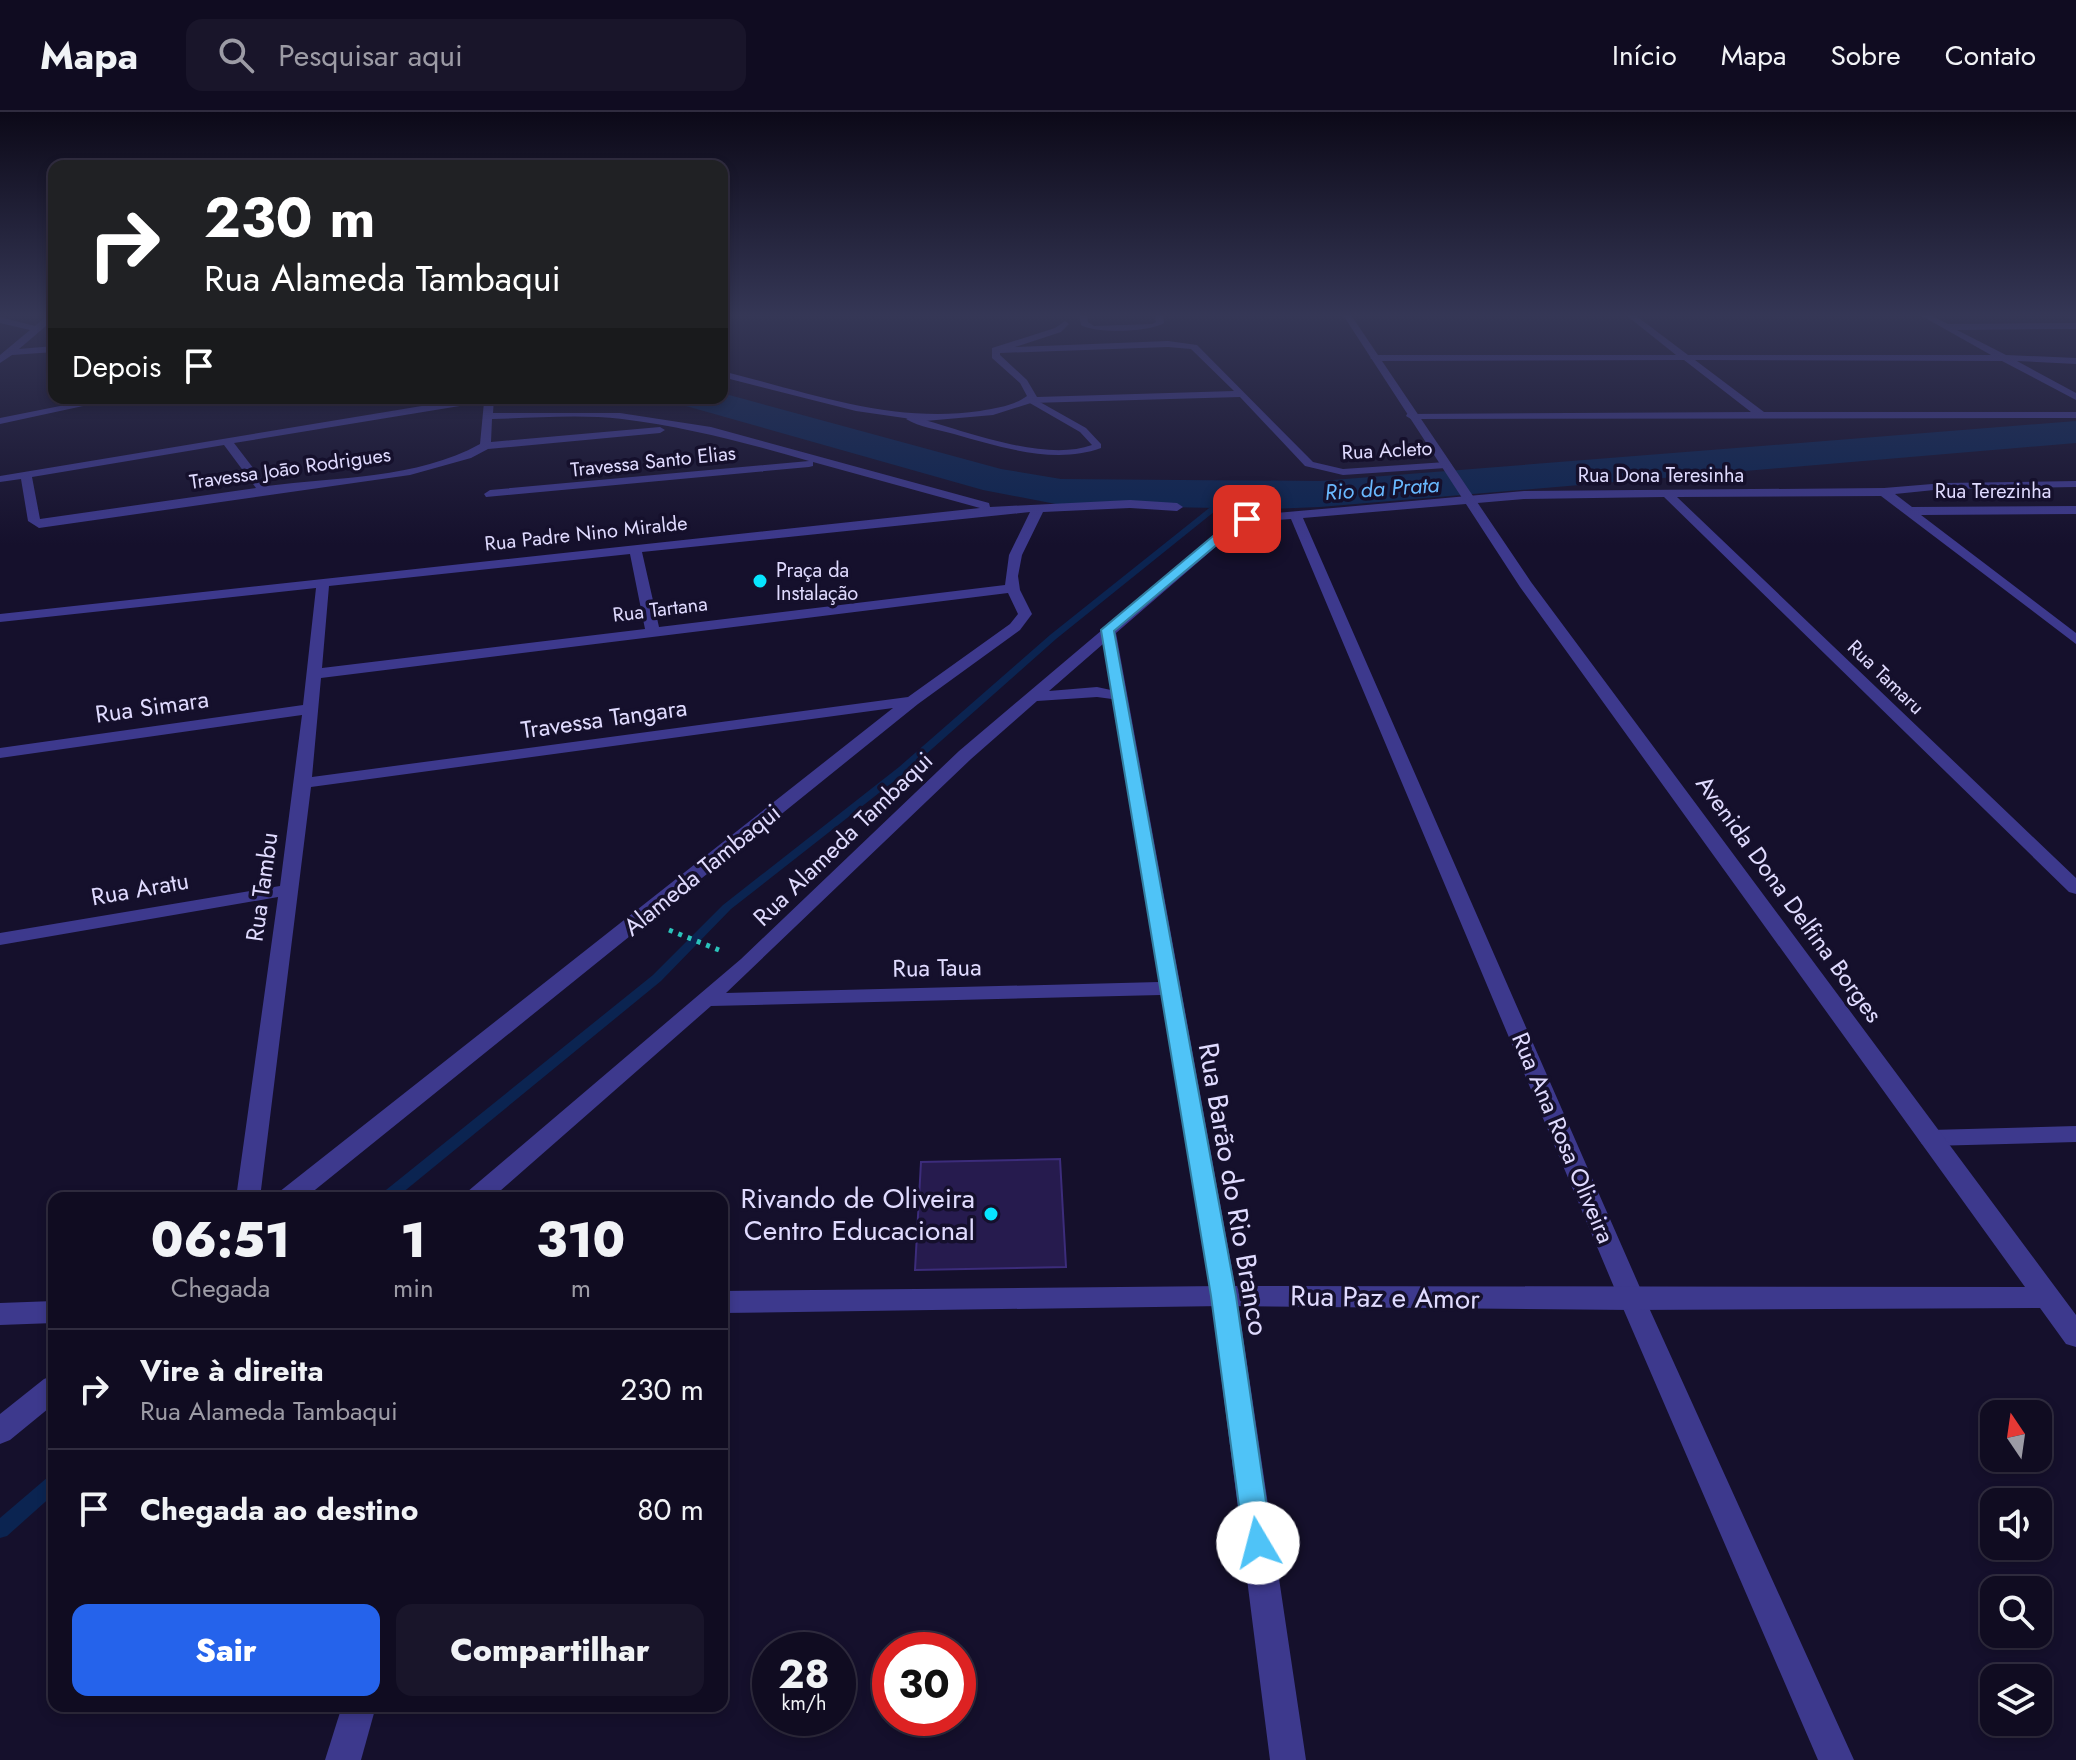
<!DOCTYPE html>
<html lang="pt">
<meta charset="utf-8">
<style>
:root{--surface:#100c21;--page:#19152a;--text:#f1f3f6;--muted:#9c9ba5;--line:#302c3f;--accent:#2563eb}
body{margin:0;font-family:Jost,sans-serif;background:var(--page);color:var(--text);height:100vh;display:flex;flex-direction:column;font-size:30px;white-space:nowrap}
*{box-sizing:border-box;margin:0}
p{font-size:26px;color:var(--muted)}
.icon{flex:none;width:44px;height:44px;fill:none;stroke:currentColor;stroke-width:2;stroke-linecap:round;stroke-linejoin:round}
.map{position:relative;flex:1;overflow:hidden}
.sheet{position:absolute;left:48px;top:1080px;width:680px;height:520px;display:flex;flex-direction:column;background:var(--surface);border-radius:16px;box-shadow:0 4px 12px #0003,0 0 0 2px var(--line)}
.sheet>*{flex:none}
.hud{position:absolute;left:48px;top:48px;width:680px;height:244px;border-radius:16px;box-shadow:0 4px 12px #0003,0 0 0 2px var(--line);background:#202124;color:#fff;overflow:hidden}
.needle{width:52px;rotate:347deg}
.tools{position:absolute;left:1980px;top:1288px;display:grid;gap:16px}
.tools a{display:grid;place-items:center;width:72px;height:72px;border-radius:16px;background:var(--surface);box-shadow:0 4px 12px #0003,0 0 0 2px var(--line);font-size:40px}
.speed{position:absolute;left:752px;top:1520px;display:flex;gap:16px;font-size:40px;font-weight:700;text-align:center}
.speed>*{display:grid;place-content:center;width:104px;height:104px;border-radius:50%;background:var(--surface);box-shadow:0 4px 12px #0003,0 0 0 2px var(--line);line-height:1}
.speed small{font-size:20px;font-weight:400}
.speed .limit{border:12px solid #d22;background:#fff;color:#111}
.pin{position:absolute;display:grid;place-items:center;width:68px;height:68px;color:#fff;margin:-34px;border-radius:16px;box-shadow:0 4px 12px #0006}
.me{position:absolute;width:88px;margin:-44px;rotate:352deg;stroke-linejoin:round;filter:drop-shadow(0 0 6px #0008)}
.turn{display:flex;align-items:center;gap:28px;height:168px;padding:0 24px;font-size:36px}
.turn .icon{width:104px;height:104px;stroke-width:2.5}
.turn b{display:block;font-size:56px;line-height:68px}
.then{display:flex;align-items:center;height:76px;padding:0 24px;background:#0003;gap:16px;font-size:30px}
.eta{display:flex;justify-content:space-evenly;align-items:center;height:136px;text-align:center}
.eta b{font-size:48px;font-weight:800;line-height:56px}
.primary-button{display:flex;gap:16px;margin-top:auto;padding:16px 24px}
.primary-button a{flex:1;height:92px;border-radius:16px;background:var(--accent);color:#fff;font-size:32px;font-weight:800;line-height:92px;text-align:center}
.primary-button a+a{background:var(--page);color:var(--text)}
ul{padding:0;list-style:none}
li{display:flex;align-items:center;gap:24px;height:120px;padding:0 24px;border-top:2px solid var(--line)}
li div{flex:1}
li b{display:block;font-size:30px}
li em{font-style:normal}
header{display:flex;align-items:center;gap:48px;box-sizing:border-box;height:112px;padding:0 40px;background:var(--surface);border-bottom:2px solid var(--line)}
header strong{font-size:38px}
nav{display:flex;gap:44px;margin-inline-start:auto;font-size:28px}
.search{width:560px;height:72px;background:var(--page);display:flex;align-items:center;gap:20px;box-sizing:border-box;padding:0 28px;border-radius:16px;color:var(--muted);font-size:30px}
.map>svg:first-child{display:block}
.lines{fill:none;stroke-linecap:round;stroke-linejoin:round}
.stream{fill:#0b2451;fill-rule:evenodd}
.river{fill:#0b2451;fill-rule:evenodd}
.building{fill:#261b4e;stroke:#3c2c7b;stroke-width:2}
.path{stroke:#2bc3bb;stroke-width:5;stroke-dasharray:4 6;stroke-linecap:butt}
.service{fill:#3d398d;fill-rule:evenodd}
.minor{fill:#3d398d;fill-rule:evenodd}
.tertiary{fill:#3d398d;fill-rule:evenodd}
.route{fill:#4fc3f7;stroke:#337fa1;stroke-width:2}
.poi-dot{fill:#07e5ff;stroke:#15102c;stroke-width:3}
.labels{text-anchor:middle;stroke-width:7;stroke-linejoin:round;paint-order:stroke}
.far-street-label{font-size:20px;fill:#e0dbff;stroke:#15102c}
.far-poi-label{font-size:20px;fill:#e0dbff;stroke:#15102c;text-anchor:start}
.far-water-label{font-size:22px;font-style:italic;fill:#69b9ff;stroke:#15102c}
.street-label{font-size:24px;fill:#e0dbff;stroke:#15102c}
.near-street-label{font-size:28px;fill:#e0dbff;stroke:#15102c}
.near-poi-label{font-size:28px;fill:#e0dbff;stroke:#15102c;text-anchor:end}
</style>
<header>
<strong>Mapa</strong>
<div class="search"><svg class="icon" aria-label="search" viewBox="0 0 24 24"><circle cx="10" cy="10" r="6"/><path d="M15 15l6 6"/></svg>Pesquisar aqui</div>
<nav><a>Início</a><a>Mapa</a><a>Sobre</a><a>Contato</a></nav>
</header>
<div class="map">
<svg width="2076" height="1648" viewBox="0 0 2076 1648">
<rect width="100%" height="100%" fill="#15102c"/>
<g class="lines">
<!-- stream -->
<g class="stream">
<path d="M 1228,381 L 1235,383 L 1056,527 L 907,659 L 731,797 L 661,869 L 396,1086 L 379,1086 L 381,1082 L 653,863 L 723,793 L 899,655 L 1050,523 Z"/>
<path d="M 54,1363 L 54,1382 L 7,1424 L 0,1426 L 0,1406 L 48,1365 Z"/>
</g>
<!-- river -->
<path class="river" d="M 722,281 L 1001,357 L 1061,367 L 1320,369 L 2076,309 L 2076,331 L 1320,395 L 1269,397 L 1061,393 L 983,378 L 686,294 L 681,286 L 722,286 Z"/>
</g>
<!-- building -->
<path class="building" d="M 1060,1047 L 1066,1155 L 915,1158 L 921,1050 Z"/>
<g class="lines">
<!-- path -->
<path class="path" d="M 669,818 L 719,838"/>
<!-- service -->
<g class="service">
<path d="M 1079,203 L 1087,203 L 1088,210 L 1094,214 L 1152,212 L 1156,210 L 1155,203 L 1163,203 L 1164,211 C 1150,220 1096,222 1081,213 Z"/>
<path d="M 1031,285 L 1086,316 L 1101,332 L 1101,336 C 1055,353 1000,335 954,322 C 939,318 919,315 906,307 L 911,304 C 960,317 1043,351 1092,333 L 1080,320 L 1028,290 Z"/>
</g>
<!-- minor -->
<g class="minor">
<path d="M 48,203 L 54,203 L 54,207 L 19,237 L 54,234 L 54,240 L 12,243 L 0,251 L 0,243 L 30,218 L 0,211 L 0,205 L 35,214 Z"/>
<path d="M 1626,203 L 1635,203 L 1688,243 L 1991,243 L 1920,203 L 1930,203 L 1948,212 L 2076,211 L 2076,217 L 1957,218 L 2006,243 L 2076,246 L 2076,252 L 2017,249 L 2076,281 L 2076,288 L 2002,249 L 1695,248 L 1764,300 L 2076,300 L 2076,306 L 1411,307 L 1406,304 L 1407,302 L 1751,300 L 1684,248 L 1375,249 L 1370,246 L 1375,243 L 1676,243 Z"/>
<path d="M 1065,209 L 1069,212 L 1061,220 L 1015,235 L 1168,229 L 1197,233 L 1313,350 L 1343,357 L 1446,350 L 1452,353 L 1446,356 L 1343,363 L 1305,354 L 1240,285 L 1031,291 L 993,303 L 925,309 L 856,299 L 722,265 L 722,259 C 807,280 892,312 980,299 C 997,296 1013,294 1027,284 L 1020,271 L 992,246 L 992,236 L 1055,216 ZM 1168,235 L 1191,237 L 1234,279 L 1037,285 L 1027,268 L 1000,243 L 1000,241 Z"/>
<path d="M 100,286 L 120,286 L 0,312 L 0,306 Z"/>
<path d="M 470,286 L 494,286 L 493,301 L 620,301 L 711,315 L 989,391 L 990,395 L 1130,388 L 1177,391 L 1183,395 L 1177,399 L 1130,396 L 1043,400 L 1022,443 L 1018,464 L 1020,478 L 1032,502 L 1020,518 L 918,592 L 305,1086 L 276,1086 L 279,1080 L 893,596 L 311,675 L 260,1086 L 236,1086 L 278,785 L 0,833 L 0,821 L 280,774 L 302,603 L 0,646 L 0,636 L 303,593 L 316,476 L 0,510 L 0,502 L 980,396 L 813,350 L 813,354 L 809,355 L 486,385 L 484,382 L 490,378 L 809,349 C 747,331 686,315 622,307 C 579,302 535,306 492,307 L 491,330 L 660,315 L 665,318 L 660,321 L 488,337 L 471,346 L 410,363 L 39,416 L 28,409 L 21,367 L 0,370 L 0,364 ZM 484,290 L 480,332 C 417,367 336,365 267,374 L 234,331 ZM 224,333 L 256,376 L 40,407 L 32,365 ZM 1030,400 L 1009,443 L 1005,473 L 659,515 L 642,440 ZM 630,442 L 645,517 L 322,556 L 329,474 ZM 1008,481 L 1018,502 L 1010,512 L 908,585 L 312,665 L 321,566 Z"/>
<path d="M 2076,369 L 2076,375 L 1944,377 L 1895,382 L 1912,395 L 2076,394 L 2076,402 L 1921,403 L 2076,521 L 2076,532 L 1881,384 L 1677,385 L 2076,766 L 2076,782 L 2069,780 L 1664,385 L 1524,387 L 1303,406 L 1645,1187 L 1854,1648 L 1818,1648 L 1619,1187 L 1291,407 L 1250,410 L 1233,420 L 1116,521 L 1237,1184 L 1306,1648 L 1270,1648 L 1211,1184 L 1161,883 L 711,894 L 492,1086 L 464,1086 L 467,1080 L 741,847 L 959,639 L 1225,414 L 1243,404 L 1524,379 L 1884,376 L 1944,371 ZM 1103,532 L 1111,578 L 1097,575 L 1049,579 ZM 1097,585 L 1112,587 L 1159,870 L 726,881 L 971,647 L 1037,589 Z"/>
<path d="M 2076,1014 L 2076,1030 L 1930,1034 L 1922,1032 L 1918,1026 L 1922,1020 L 1930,1018 Z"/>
<path d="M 54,1263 L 54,1292 L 10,1328 L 0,1332 L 0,1302 L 44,1267 Z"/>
<path d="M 342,1594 L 376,1594 L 361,1648 L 325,1648 Z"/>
</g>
<!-- tertiary -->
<g class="tertiary">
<path d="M 1343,203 L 1351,203 L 1531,470 L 2076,1203 L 2076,1235 L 2066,1232 L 2040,1196 L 1632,1198 L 1224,1194 L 722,1201 L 722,1179 L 1224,1174 L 2025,1175 L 1520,475 Z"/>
<path d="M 54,1189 L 54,1211 L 0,1213 L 0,1191 Z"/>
</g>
</g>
<!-- sky -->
<linearGradient id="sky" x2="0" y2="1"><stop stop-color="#0c0918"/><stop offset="0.47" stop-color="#353756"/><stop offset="1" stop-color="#353756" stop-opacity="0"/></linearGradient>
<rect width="2076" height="433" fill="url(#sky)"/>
<!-- route -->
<path class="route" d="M 1247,403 L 1253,407 L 1251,409 L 1233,419 L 1114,519 L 1236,1184 L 1272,1431 L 1268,1441 L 1258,1444 L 1248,1441 L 1244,1431 L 1211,1184 L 1101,518 L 1225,414 Z"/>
<!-- markers -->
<g class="poi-dot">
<circle cx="760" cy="469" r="8"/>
<circle cx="991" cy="1102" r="8"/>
</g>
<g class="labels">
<!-- far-street labels -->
<g class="far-street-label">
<text transform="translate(1387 338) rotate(-3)" y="7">Rua Acleto</text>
<text transform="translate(653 349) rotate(-6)" y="7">Travessa Santo Elias</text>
<text transform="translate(290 356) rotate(-8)" y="7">Travessa Joāo Rodrigues</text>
<text x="1661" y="370">Rua Dona Teresinha</text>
<text x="1993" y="386">Rua Terezinha</text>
<text transform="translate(586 421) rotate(-6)" y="7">Rua Padre Nino Miralde</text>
<text transform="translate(660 497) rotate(-7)" y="7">Rua Tartana</text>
<text transform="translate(1886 565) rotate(44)" y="7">Rua Tamaru</text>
</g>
<!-- far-poi labels -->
<g class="far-poi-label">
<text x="776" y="465">Praça da<tspan x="776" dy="23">Instalação</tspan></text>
</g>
<!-- far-water labels -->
<g class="far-water-label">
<text transform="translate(1382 376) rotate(-4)" y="8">Rio da Prata</text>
</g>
<!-- street labels -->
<g class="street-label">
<text transform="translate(152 595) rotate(-8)" y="8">Rua Simara</text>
<text transform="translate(604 607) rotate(-8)" y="8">Travessa Tangara</text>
<text transform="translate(843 727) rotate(-44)" y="8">Rua Alameda Tambaqui</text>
<text transform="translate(702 758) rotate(-39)" y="8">Alameda Tambaqui</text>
<text transform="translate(262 775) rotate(-82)" y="8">Rua Tambu</text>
<text transform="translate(140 777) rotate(-10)" y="8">Rua Aratu</text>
<text transform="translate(1789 787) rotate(54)" y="8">Avenida Dona Delfina Borges</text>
<text transform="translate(937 856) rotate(-1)" y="8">Rua Taua</text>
<text transform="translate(1563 1026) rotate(67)" y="8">Rua Ana Rosa Oliveira</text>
</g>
<!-- near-street labels -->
<g class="near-street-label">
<text transform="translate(1234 1077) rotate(80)" y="10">Rua Barão do Rio Branco</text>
<text transform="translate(1385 1185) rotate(1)" y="10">Rua Paz e Amor</text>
</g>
<!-- near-poi labels -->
<g class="near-poi-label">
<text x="975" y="1096">Rivando de Oliveira<tspan x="975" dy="32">Centro Educacional</tspan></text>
</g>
</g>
</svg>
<div class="tools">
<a><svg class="needle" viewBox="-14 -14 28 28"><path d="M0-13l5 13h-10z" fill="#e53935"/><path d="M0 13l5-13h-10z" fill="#9c9ba5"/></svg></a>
<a><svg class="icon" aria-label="sound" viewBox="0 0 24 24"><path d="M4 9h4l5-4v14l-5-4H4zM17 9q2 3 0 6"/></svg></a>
<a><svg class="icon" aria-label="search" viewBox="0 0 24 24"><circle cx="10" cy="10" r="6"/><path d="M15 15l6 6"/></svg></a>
<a><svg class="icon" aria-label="layers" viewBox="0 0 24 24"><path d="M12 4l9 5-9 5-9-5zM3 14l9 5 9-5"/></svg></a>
</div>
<div class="speed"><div>28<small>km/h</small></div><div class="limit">30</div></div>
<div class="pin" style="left:1247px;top:407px;background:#d93025"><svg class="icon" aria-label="arrive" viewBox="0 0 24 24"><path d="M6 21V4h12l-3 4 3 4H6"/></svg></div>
<svg class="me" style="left:1258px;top:1431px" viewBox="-20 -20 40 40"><circle r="19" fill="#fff"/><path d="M0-13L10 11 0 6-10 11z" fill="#4fc3f7"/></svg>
<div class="hud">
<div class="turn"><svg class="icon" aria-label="right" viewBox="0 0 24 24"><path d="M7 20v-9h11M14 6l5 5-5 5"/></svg><div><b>230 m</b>Rua Alameda Tambaqui</div></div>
<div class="then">Depois<svg class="icon" aria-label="arrive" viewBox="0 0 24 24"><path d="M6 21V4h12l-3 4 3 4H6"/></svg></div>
</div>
<section class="sheet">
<div class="eta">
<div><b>06:51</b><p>Chegada</p></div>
<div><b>1</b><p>min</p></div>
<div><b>310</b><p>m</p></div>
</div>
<ul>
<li><svg class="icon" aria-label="right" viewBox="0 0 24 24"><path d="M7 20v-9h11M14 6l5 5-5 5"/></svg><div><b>Vire à direita</b><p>Rua Alameda Tambaqui</p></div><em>230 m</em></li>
<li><svg class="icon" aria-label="arrive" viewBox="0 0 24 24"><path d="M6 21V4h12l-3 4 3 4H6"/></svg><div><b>Chegada ao destino</b></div><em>80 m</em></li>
</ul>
<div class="primary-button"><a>Sair</a><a>Compartilhar</a></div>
</section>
</div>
